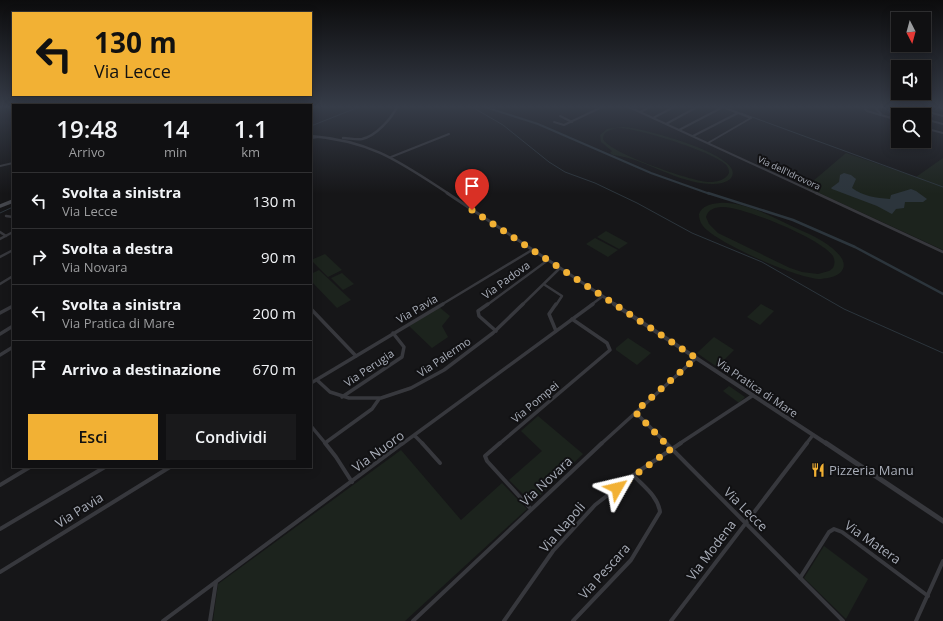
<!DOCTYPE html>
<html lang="it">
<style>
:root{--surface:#101012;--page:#19191b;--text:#f1f3f6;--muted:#9c9d9f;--line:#303032;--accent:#f2b134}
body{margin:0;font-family:"Open Sans",sans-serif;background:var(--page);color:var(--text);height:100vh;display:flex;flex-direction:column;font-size:15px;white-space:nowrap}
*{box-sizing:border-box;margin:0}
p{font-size:13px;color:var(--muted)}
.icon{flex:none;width:22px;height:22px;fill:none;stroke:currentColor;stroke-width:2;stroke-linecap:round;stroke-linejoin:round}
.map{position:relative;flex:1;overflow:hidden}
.sheet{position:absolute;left:12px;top:104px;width:300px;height:364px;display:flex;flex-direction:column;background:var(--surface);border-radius:0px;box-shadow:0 2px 10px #0003,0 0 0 1px var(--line)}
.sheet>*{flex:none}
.hud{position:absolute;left:12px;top:12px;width:300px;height:84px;border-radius:0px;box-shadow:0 2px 10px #0003,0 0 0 1px var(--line);background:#f2b134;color:#111;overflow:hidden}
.needle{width:26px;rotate:174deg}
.buttons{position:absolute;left:891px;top:12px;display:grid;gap:8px}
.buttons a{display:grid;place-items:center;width:40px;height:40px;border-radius:0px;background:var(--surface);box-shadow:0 2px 10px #0003,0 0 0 1px var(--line);font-size:20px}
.pin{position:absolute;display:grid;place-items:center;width:34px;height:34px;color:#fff;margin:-41px -17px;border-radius:50% 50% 50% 0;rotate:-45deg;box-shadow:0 0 4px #0007}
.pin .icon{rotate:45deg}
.me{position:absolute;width:44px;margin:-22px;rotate:53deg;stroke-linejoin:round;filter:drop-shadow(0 0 3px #0008)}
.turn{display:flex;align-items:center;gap:14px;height:84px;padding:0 16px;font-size:18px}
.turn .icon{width:52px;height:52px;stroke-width:2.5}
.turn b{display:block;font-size:28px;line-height:34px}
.eta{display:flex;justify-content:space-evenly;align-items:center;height:68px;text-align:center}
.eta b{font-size:24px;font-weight:600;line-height:28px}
.primary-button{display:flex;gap:8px;margin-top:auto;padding:8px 16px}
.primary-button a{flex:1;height:46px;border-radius:0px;background:var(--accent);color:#111;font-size:16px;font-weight:600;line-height:46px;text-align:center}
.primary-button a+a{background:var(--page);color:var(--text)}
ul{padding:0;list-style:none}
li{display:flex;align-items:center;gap:12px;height:56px;padding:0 16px;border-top:1px solid var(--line)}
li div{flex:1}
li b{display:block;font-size:15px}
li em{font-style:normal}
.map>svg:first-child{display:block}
.green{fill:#1c231d;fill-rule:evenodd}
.water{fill:#2c353c}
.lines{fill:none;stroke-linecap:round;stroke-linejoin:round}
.stream{stroke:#2c353c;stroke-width:1}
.canal-far1{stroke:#2c353c;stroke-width:2}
.canal{stroke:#2c353c;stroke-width:2.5}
.minor-far3{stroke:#37383d;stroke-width:2}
.minor-far2{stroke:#37383d;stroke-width:2.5}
.minor-far1{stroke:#37383d;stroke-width:3.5}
.minor{stroke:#37383d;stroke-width:4}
.tertiary-far3{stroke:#37383d;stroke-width:2.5}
.tertiary-far2{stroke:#37383d;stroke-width:3}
.tertiary-far1{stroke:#37383d;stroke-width:4}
.tertiary{stroke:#37383d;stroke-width:5}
.secondary-far1{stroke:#45474d;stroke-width:3}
.secondary{stroke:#45474d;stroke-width:3.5}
.route{stroke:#f2b134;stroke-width:7;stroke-dasharray:0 12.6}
.labels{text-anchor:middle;stroke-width:4;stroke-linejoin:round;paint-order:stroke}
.far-street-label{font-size:9px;fill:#a8adb8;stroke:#111113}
.street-label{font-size:11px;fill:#a8adb8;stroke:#111113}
.near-street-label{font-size:13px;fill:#a8adb8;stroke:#111113}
.near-poi-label{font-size:13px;fill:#a8adb8;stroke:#111113;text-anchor:start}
</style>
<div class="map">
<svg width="943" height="621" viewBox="0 0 943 621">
<rect width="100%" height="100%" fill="#161618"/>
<!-- green -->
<g class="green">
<path d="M 622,127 C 637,126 749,156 731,178 C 727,183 718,184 711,184 C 676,183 647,159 613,155 L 610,153 L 612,151 L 601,142 L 600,135 L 607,129 ZM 617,128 C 635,127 710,151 724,163 C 728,166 729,169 729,173 C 725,181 716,182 708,182 C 691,181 609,153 603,139 C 603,131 610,130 617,128 Z"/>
<path d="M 846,153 L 916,177 L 943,158 L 943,250 L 806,187 Z"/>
<path d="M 719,203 C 748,201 781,222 807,233 C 818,238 854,257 841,272 C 836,277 828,278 821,279 C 798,279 725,246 707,230 C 702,226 699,221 699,214 C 702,206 710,204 719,203 ZM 723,207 C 744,207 822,239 833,256 C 835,260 835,264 833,268 L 829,271 L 818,274 L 802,272 L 790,268 L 718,233 L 709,224 L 706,217 C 708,209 716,207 723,207 Z"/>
<path d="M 606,231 L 628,243 L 619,249 L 597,237 Z"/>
<path d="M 595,238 L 618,250 L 608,257 L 586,244 Z"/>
<path d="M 325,254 L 342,270 L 328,277 L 311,260 Z"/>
<path d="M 319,270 L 351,300 L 337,308 L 311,281 L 311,274 Z"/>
<path d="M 342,273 L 354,284 L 343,290 L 331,278 Z"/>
<path d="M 761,304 L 774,311 L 760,325 L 747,317 Z"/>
<path d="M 439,307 L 450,316 L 442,326 L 448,337 L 432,348 L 409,326 Z"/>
<path d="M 714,337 L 734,350 L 717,367 L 697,353 Z"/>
<path d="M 628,338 L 651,353 L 637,365 L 616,350 L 616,348 Z"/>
<path d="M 729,386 L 745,397 L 739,403 L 723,391 Z"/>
<path d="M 538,416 L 583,454 L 532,503 L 509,480 L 542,451 L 521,431 Z"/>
<path d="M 401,450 L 461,520 L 502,483 L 527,509 L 405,621 L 213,621 L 218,584 Z"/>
<path d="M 824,546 L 868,579 L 846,619 L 804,578 Z"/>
</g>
<!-- water -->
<path class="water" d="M 844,173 L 851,175 L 856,179 L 852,188 C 863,196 876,198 890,199 L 891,195 L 911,189 L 916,191 L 927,199 L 923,202 L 905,202 L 904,208 L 896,209 L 892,214 L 890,213 L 877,206 L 832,189 L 831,188 L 839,182 L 840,175 Z"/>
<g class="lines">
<!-- stream -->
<g class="stream">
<path d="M 472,107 L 503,125 L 549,162 L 565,172 L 595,183 L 637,203 L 692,233 L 762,262 L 844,309 L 943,353"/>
<path d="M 741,113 L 943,187"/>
<path d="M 311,126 L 359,107"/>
<path d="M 0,213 L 13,207"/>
</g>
<!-- canal-far1 -->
<path class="canal-far1" d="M 485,107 L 538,124 L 651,173 L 710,194"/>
<!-- canal -->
<path class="canal" d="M 708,193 L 793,220 L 855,247 L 943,294"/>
<!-- minor-far3 -->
<g class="minor-far3">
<path d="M 629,107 L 818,194"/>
<path d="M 723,107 L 751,118"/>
<path d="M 867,107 L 865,109 L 867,111 L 898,120"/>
<path d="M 877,107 L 876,109 L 881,114"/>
<path d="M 882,107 L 910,115"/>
<path d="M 910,107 L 943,116"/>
<path d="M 889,110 L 893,115 L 890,117"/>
<path d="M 894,110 L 901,108 L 913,112"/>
<path d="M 640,112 L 650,107"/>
<path d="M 924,115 L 932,116"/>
<path d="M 560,116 L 572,122"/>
<path d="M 653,118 L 674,107"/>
<path d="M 924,119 L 943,124"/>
<path d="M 554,122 L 564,125 L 602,107"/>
<path d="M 666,124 L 697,107"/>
<path d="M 924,128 L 943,133"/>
<path d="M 679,130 L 723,107"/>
<path d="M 693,136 L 738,113"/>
<path d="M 311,138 L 319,137"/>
<path d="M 708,143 L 751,118"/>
<path d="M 391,157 L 449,134"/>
<path d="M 0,166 L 13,163"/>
</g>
<!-- minor-far2 -->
<g class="minor-far2">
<path d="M 816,193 L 943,252"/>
<path d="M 6,216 L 13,217"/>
<path d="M 0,232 L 6,236"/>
<path d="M 0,239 L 13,232"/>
<path d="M 0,257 L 13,250"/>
<path d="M 0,284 L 13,276"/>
<path d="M 545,285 L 562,296 L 556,305"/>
<path d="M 441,305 L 532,250"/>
<path d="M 487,305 L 548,260"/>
<path d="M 522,305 L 560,268"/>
<path d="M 591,305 L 603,296"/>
</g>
<!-- minor-far1 -->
<g class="minor-far1">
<path d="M 488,304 L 478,311 L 479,316 L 496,331"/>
<path d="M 311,309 L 356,356"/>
<path d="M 0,313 L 13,306"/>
<path d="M 556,331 L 549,314 L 556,304"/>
<path d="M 0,334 L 13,326"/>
<path d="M 0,355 L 13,347"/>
<path d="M 317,380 L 330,392 L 349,398 L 381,398 L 411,388 L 444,370 L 493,333 L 523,304"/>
<path d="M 311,383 L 443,304"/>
<path d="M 342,397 L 402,357 L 404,347 L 393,333"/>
<path d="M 635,412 L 667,444"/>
<path d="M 311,426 L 326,444"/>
<path d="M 415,436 L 423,444"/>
<path d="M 325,443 L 372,409 L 379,399"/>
<path d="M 402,444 L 593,304"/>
<path d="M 499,444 L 610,350 L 607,343 L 572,319"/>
<path d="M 601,444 L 696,358"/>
<path d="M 679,444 L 752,396"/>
<path d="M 806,444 L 813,435"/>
</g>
<!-- minor -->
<g class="minor">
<path d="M 325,443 L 336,457 L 352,482"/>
<path d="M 422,443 L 440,463"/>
<path d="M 500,443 L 485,456 L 487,461 L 531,509"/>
<path d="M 666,443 L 843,621"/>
<path d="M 0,485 L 30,467"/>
<path d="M 0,529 L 105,467"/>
<path d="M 0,572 L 170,467"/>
<path d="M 800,578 L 829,532 L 834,529 L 842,532 L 928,596"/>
<path d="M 163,621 L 403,443"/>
<path d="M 210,621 L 216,582"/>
<path d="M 413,621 L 602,443"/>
<path d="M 504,621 L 553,551 L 595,505 L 639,471 L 681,443"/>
<path d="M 573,621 L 631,560 L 660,512 C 658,496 643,486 633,475"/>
<path d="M 671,621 L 807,443"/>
<path d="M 916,621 L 943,561"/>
</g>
<!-- tertiary-far3 -->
<g class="tertiary-far3">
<path d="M 311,136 C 372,141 400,162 449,194"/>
<path d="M 343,138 C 349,138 356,140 362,139 C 376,136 391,119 397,107"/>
</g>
<!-- tertiary-far2 -->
<path class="tertiary-far2" d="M 447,193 L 616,305"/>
<!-- tertiary-far1 -->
<path class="tertiary-far1" d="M 614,304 L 827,444"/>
<!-- tertiary -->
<path class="tertiary" d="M 826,443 L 943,521"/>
<!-- secondary-far1 -->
<path class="secondary-far1" d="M 940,107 L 943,108"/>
<!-- secondary -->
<path class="secondary" d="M 0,206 L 13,201"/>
</g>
<!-- sky -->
<linearGradient id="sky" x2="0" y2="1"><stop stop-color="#0c0c0d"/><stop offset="0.55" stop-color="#363c48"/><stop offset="1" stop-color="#363c48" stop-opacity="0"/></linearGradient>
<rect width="943" height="194" fill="url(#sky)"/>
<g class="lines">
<!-- route -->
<path class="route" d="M 472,210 L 696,358 L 635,412 L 671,449 L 617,488"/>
</g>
<!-- icons -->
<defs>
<symbol id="restaurant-bare" viewBox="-9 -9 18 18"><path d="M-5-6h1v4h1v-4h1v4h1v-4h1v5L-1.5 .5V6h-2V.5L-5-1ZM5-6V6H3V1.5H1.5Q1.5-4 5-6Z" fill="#f2b134" stroke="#111113" stroke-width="2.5" paint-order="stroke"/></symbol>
</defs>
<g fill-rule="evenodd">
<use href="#restaurant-bare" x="808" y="460" width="20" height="20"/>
</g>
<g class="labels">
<!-- far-street labels -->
<g class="far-street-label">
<text transform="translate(789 173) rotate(25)" y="3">Via dell'Idrovora</text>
</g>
<!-- street labels -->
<g class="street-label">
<text transform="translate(506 280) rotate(-36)" y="4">Via Padova</text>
<text transform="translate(417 309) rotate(-31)" y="4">Via Pavia</text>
<text transform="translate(444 357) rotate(-34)" y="4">Via Palermo</text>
<text transform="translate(369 368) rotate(-34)" y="4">Via Perugia</text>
<text transform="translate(757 388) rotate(34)" y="4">Via Pratica di Mare</text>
<text transform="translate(535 402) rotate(-40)" y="4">Via Pompei</text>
</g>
<!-- near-street labels -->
<g class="near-street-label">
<text transform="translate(378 451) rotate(-36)" y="5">Via Nuoro</text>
<text transform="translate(546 481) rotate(-43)" y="5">Via Novara</text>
<text transform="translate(746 509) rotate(45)" y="5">Via Lecce</text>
<text transform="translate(79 510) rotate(-32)" y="5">Via Pavia</text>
<text transform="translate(562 527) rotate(-49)" y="5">Via Napoli</text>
<text transform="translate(873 542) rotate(35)" y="5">Via Matera</text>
<text transform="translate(711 550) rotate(-53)" y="5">Via Modena</text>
<text transform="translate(604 571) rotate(-48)" y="5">Via Pescara</text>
</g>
<!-- near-poi labels -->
<g class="near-poi-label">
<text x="829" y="475">Pizzeria Manu</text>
</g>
</g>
</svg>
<div class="buttons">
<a><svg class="needle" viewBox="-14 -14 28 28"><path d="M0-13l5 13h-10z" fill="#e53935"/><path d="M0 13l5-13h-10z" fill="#9c9d9f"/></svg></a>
<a><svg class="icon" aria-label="sound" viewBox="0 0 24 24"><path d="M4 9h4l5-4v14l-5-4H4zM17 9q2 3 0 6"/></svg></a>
<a><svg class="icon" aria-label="search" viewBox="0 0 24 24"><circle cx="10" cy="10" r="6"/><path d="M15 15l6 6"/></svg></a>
</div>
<div class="pin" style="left:472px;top:210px;background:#d93025"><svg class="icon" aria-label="arrive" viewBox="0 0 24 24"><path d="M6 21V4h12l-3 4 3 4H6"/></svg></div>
<svg class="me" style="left:617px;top:488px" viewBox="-20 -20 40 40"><path d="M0-17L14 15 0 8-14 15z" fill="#f2b134" stroke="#fff" stroke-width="4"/></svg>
<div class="hud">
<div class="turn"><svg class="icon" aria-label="left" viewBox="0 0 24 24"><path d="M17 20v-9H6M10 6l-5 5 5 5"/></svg><div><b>130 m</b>Via Lecce</div></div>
</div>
<section class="sheet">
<div class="eta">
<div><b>19:48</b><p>Arrivo</p></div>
<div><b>14</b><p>min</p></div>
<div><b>1.1</b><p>km</p></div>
</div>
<ul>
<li><svg class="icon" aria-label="left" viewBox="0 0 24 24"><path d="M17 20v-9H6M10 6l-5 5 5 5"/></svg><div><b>Svolta a sinistra</b><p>Via Lecce</p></div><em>130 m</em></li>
<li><svg class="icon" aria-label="right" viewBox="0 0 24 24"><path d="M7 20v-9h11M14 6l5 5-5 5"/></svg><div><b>Svolta a destra</b><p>Via Novara</p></div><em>90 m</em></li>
<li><svg class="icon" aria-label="left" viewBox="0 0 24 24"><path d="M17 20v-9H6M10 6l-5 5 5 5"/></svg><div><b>Svolta a sinistra</b><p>Via Pratica di Mare</p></div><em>200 m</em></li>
<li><svg class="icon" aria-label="arrive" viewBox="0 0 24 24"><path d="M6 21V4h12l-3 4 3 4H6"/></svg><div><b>Arrivo a destinazione</b></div><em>670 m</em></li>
</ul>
<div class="primary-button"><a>Esci</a><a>Condividi</a></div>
</section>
</div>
